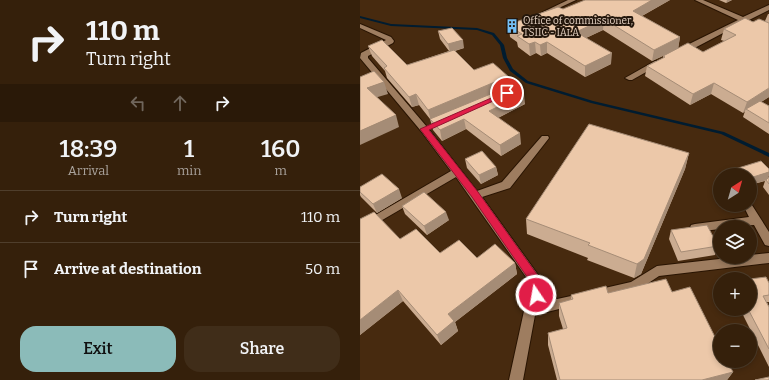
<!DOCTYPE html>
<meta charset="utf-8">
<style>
:root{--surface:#35200b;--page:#402d19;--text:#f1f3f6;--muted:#aaa39d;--line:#4f3e2c;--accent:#8bbbb9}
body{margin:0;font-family:Bitter,serif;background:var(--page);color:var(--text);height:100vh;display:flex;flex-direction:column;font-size:15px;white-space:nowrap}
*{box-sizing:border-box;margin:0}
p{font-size:13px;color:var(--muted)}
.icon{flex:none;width:22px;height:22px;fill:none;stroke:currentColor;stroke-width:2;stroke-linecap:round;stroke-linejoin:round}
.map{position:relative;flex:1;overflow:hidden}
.sheet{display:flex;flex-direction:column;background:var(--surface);width:360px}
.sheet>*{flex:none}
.banner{background:#35200b;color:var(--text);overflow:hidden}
.needle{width:26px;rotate:37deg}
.buttons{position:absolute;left:353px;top:168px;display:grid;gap:8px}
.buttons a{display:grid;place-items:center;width:44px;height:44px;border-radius:50%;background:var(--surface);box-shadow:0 2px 6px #0003,0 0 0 1px var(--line);font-size:20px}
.pin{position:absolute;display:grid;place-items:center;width:34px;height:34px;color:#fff;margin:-17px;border:2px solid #fff;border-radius:50%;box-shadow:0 1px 4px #0007}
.me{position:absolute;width:44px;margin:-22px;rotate:348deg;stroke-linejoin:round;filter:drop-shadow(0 0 3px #0008)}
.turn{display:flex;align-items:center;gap:14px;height:84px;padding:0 20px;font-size:18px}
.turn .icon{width:52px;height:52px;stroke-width:2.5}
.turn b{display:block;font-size:28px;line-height:34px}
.lanes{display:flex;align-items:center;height:38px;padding:0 20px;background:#0003;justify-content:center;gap:20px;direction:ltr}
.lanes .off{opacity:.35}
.eta{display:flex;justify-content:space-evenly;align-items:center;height:68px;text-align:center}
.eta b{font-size:24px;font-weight:600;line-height:28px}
.cta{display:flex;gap:8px;margin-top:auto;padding:8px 20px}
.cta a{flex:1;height:46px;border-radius:16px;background:var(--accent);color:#111;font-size:16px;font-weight:600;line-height:46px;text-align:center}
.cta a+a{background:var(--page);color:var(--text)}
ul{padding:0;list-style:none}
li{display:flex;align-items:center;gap:12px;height:52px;padding:0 20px;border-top:1px solid var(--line)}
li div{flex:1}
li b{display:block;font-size:15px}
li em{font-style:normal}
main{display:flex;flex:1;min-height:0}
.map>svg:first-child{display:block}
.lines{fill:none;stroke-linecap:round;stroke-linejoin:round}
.stream{fill:#001c30;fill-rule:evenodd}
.minor-casing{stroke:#291402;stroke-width:2}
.minor{fill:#9e7d60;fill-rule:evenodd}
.wall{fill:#cbac91}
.shaded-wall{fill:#a58c76}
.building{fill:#ecc8a9;stroke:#a58c76}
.route{fill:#e11d48;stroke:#92132f}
.labels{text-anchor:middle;stroke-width:4;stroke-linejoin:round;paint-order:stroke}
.far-poi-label{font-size:10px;fill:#e3d0c1;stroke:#23160b;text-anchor:start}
</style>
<main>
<section class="sheet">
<div class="banner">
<div class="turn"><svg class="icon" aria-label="right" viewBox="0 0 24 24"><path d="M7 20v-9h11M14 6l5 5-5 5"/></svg><div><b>110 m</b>Turn right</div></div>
<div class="lanes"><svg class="icon off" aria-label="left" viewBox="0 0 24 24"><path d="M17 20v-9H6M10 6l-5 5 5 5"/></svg><svg class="icon off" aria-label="ahead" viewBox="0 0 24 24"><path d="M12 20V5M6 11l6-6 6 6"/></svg><svg class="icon" aria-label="right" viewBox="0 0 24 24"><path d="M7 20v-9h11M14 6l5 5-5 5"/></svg></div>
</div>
<div class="eta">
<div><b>18:39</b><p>Arrival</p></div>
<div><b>1</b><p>min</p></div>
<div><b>160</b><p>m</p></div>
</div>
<ul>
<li><svg class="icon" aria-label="right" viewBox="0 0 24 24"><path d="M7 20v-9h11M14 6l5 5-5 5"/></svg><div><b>Turn right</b></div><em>110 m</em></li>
<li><svg class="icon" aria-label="arrive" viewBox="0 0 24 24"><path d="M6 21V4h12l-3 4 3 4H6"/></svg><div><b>Arrive at destination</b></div><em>50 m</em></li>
</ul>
<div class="cta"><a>Exit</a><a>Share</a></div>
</section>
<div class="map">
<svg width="409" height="380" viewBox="0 0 409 380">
<rect width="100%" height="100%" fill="#472a0f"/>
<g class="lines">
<!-- stream -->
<path class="stream" d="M 0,16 L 31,24 L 117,28 L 134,33 L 144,45 L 147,58 L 153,69 L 168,81 L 233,101 L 364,132 L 409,153 L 409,157 L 361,134 L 231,103 L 166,83 L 150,71 L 143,58 L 140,45 L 132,35 L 117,30 L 31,26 L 0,18 Z"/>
<defs>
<g id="minor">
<path d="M 208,0 L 216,0 L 186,14 L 181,13 Z"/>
<path d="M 335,0 L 343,0 L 383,17 L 409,5 L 409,10 L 389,20 L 409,28 L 409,33 L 384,22 L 325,53 L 319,53 L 319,49 L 378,20 Z"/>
<path d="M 0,24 L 31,37 L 34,41 L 33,43 L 8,56 L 8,58 L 67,127 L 117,191 L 142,182 L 182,136 L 188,136 L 189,138 L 150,188 L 122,197 L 181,279 C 185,287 182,296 179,303 L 211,296 L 215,297 L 217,301 L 215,305 L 175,315 L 163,380 L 149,380 L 164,311 L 170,295 L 171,284 L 96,177 L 0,233 L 0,224 L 91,171 L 61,131 L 0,58 L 1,53 L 26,40 L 0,28 Z"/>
<path d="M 295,61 L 301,61 L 302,63 L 272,80 L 269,80 L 265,78 Z"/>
<path d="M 390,202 L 409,232 L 409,246 L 405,245 L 394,225 L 360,227 L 360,229 L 335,232 L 331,231 L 330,228 L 331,225 L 335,224 L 389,217 L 383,205 L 390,205 Z"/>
<path d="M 409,253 L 409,263 L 299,276 L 278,290 L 236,300 L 232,299 L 230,295 L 232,291 L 236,290 L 271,282 L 297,266 L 377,257 L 390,257 L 390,255 Z"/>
</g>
</defs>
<!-- minor casing -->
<use href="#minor" class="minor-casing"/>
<!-- minor -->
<use href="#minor" class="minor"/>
</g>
<!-- wall -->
<g class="wall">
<path d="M 310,0 L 282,16 L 320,37 L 318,49 L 292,61 L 243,30 L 226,38 L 251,64 L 225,77 L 187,53 L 181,56 L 176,53 L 170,56 L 158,47 L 157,42 L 150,37 L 149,26 L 153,24 L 153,23 L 203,9 Z"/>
<path d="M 359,0 L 372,0 L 366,3 Z"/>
<path d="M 408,14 L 409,14 L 409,97 L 401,102 L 409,106 L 409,134 L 383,117 L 385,111 L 383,113 L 351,94 L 330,105 L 285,76 L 287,66 L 303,58 L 303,56 L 343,52 L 364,41 L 361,40 L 364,29 L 393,22 L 405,21 Z"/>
<path d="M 78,31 L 104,48 L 95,51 L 114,70 L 151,84 L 165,104 L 138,118 L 161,144 L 141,156 L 106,129 L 82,141 L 73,130 L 70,119 L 59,105 L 52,107 L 27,78 L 25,71 L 12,56 L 8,46 L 47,65 L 89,51 L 80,39 Z"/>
<path d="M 329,153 L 325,169 L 281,274 L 274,278 L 227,260 L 228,258 L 167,234 L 166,219 Z"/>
<path d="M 105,159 L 136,167 L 138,175 L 121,184 L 107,168 Z"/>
<path d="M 375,169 L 409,177 L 409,195 L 403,187 L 405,181 L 390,185 L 390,175 L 373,175 Z"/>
<path d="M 0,187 L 42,198 L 17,213 L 1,197 L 0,195 Z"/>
<path d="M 42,206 L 89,220 L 67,235 L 45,214 Z"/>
<path d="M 0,219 L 40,239 L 80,253 L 155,263 L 157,274 L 95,322 L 98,331 L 81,345 L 43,301 L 0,335 Z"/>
<path d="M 311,230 L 358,246 L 355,255 L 318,261 L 309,239 Z"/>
<path d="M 409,283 L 409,302 L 407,302 L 409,307 L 409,367 L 380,309 L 390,309 Z"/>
<path d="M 312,292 L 373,372 L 367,380 L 197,380 L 188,345 L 188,333 L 203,329 L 199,316 L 199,303 L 211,300 L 211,295 L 248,293 Z"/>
</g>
<!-- shaded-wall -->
<g class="shaded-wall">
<path d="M 292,0 L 310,0 L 271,22 L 273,11 Z"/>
<path d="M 367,0 L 372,0 L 366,3 Z"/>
<path d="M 244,19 L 243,30 L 215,43 L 216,32 Z"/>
<path d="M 320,37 L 318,49 L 292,61 L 294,50 Z"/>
<path d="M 103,40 L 104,48 L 90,52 L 88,44 Z"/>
<path d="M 175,42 L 176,53 L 170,56 L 169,44 Z"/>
<path d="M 187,42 L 187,53 L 181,56 L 180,45 Z"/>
<path d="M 252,53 L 251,64 L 225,77 L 225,66 Z"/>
<path d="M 150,78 L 151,89 L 71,121 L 68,110 L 142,79 Z"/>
<path d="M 24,82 L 28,94 L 11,99 L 7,88 Z"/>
<path d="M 354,83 L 351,94 L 330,105 L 333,94 Z"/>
<path d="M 409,88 L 409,97 L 388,110 L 386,109 L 385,111 L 383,113 L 387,102 Z"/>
<path d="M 56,94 L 59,105 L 52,107 L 49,97 Z"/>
<path d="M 164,94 L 165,104 L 130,122 L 129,111 Z"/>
<path d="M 36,115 L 39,127 L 0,145 L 0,131 Z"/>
<path d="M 104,119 L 106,129 L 82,141 L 80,130 Z"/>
<path d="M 160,133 L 161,144 L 141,156 L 140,145 Z"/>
<path d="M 329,153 L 325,169 L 281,274 L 274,278 L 277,264 Z"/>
<path d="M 136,167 L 138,175 L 121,184 L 119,175 Z"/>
<path d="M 409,172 L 409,176 L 407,180 L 390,185 L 390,178 Z"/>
<path d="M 39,189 L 42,198 L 17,213 L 13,204 Z"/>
<path d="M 86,212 L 89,220 L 67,235 L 64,226 Z"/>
<path d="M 155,263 L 157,274 L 95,322 L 98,331 L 81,345 L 77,335 L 88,314 Z"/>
<path d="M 38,290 L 43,301 L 0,335 L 0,320 Z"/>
<path d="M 373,372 L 367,380 L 342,380 Z"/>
</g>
<!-- building -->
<g class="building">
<path d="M 225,0 L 292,0 L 273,11 L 320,37 L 294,50 L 244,19 L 216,32 L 252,53 L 225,66 L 187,42 L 180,45 L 175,42 L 169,44 L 157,36 L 162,34 L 149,26 L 155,24 L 153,23 L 198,7 L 203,9 Z"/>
<path d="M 385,18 L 393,22 L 399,19 L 409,23 L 409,88 L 387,102 L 354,83 L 333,94 L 287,66 L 305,57 L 303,56 L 328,43 L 343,52 L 376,35 L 364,29 Z"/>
<path d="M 92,28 L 103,40 L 88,44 L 78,31 Z"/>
<path d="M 22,40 L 47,65 L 94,50 L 114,70 L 133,63 L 150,78 L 142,79 L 68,110 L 56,94 L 49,97 L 24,68 L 27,66 L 8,46 Z"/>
<path d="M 14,71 L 24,82 L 7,88 L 36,115 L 0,131 L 0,77 Z"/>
<path d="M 150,83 L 164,94 L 129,111 L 160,133 L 140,145 L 104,119 L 80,130 L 70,119 L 150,86 Z"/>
<path d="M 400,101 L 409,106 L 409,123 L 386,109 Z"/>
<path d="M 229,124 L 329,153 L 284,259 L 277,264 L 228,245 L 230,243 L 166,219 Z"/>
<path d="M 122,151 L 136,167 L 119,175 L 105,159 Z"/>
<path d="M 401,161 L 409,169 L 409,172 L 390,178 L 390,175 L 381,175 L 375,169 Z"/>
<path d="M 22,174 L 39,189 L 13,204 L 0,192 L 0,187 Z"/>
<path d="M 409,177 L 409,184 L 406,180 Z"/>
<path d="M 64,192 L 86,212 L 64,226 L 42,206 Z"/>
<path d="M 14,212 L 40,239 L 56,229 L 80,253 L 99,240 L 117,258 L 135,244 L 155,263 L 88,314 L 94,321 L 77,335 L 38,290 L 0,320 L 0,219 Z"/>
<path d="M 347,225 L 358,246 L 321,252 L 311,230 Z"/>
<path d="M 406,277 L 409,283 L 409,295 L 403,296 L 409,307 L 409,349 L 388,309 L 390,309 L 390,279 Z"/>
<path d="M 306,279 L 312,292 L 330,287 L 360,347 L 360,361 L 367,361 L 373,372 L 342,380 L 200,380 L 188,333 L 207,328 L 199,303 L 213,299 L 211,295 L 246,286 L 248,293 Z"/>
<path d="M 409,377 L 409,380 L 395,380 Z"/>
</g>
<!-- route -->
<path class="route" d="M 145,92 L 151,93 L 69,130 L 118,192 L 181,280 L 182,283 L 180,298 L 176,300 L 172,298 L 171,295 L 172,284 L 112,197 L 60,129 Z"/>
<!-- icons -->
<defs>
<symbol id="building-bare" viewBox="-9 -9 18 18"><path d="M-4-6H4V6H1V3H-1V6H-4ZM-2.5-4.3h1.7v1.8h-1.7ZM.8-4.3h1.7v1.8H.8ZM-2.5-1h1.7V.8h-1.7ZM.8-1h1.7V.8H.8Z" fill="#75c0f6" stroke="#23160b" stroke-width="2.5" paint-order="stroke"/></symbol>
</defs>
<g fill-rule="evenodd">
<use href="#building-bare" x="142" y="16" width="20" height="20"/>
</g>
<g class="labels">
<!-- far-poi labels -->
<g class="far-poi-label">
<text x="163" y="24">Office of commissioner,<tspan x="163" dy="12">TSIIC - IALA</tspan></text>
</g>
</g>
</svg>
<div class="buttons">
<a><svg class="needle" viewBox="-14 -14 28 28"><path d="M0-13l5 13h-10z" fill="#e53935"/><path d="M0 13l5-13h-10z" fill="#aaa39d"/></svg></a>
<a><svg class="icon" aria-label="layers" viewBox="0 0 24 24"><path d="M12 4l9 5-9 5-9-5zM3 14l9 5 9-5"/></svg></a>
<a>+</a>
<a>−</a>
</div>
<div class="pin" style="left:147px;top:93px;background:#d93025"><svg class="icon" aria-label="arrive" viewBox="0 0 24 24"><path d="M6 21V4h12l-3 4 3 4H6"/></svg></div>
<svg class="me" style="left:176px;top:295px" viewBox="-20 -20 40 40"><circle r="17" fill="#e11d48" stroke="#fff" stroke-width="3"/><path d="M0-11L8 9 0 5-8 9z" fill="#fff"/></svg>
</div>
</main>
